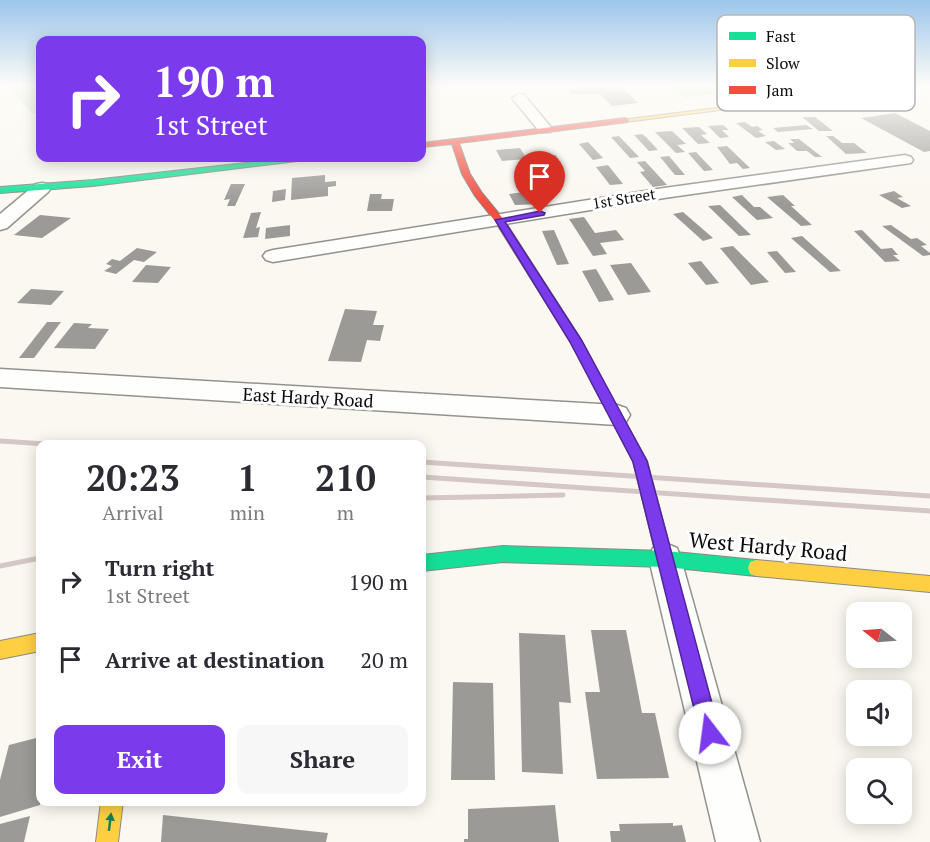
<!DOCTYPE html>
<style>
:root{--surface:#fff;--page:#f7f7f7;--text:#2b2b33;--muted:#7c7c81;--accent:#7c3aed}
body{margin:0;font-family:"PT Serif",serif;background:var(--page);color:var(--text);height:100vh;display:flex;flex-direction:column;font-size:22px;white-space:nowrap}
*{box-sizing:border-box;margin:0}
p{font-size:20px;color:var(--muted)}
.icon{flex:none;width:33px;height:33px;fill:none;stroke:currentColor;stroke-width:2;stroke-linecap:round;stroke-linejoin:round}
.map{position:relative;flex:1;overflow:hidden}
.side{position:absolute;left:36px;top:440px;width:390px;height:366px;display:flex;flex-direction:column;background:var(--surface);border-radius:12px;box-shadow:0 3px 15px #0003}
.side>*{flex:none}
.banner{position:absolute;left:36px;top:36px;width:390px;height:126px;border-radius:12px;box-shadow:0 3px 15px #0003;background:#7c3aed;color:#fff;overflow:hidden}
.needle{width:39px;rotate:287deg}
.tools{position:absolute;left:846px;top:602px;display:grid;gap:12px}
.tools a{display:grid;place-items:center;width:66px;height:66px;border-radius:12px;background:var(--surface);box-shadow:0 3px 15px #0003;font-size:30px}
.pin{position:absolute;display:grid;place-items:center;width:51px;height:51px;color:#fff;margin:-62px -26px;border-radius:50% 50% 50% 0;rotate:-45deg;box-shadow:0 0 6px #0007}
.pin .icon{rotate:45deg}
.me{position:absolute;width:66px;margin:-33px;rotate:345deg;stroke-linejoin:round;filter:drop-shadow(0 0 4px #0008)}
.turn{display:flex;align-items:center;gap:21px;height:126px;padding:0 18px;font-size:27px}
.turn .icon{width:78px;height:78px;stroke-width:2.5}
.turn b{display:block;font-size:42px;line-height:51px}
.eta{display:flex;justify-content:space-evenly;align-items:center;height:102px;text-align:center}
.eta b{font-size:36px;font-weight:700;line-height:42px}
.button{display:flex;gap:12px;margin-top:auto;padding:12px 18px}
.button a{flex:1;height:69px;border-radius:12px;background:var(--accent);color:#fff;font-size:24px;font-weight:700;line-height:69px;text-align:center}
.button a+a{background:var(--page);color:var(--text)}
ul{padding:0;list-style:none}
li{display:flex;align-items:center;gap:18px;height:78px;padding:0 18px}
li div{flex:1}
li b{display:block;font-size:22px}
li em{font-style:normal}
.map>svg:first-child{display:block}
.forest{fill:#d1e3c1}
.building{fill:#9c9a96}
.lines{fill:none;stroke-linecap:round;stroke-linejoin:round}
.street-casing{stroke:#93928f;stroke-width:3}
.fast-casing{stroke:#8a8985;stroke-width:2}
.slow-casing{stroke:#8a8985;stroke-width:2}
.jam-casing{stroke:#8a8985;stroke-width:2}
.street{fill:#fefefd;fill-rule:evenodd}
.fast{fill:#16e098;fill-rule:evenodd}
.slow{fill:#ffcf43;fill-rule:evenodd}
.jam{fill:#f24e42;fill-rule:evenodd}
.rail{stroke:#d5c7c6;stroke-width:5}
.oneway{fill:#128159}
.route{fill:#7c3aed;stroke:#51269a;stroke-width:1.5}
.labels{text-anchor:middle;stroke-width:6;stroke-linejoin:round;paint-order:stroke}
.far-street-label{font-size:15px;fill:#0c0c0c;stroke:#fff}
.street-label{font-size:18px;fill:#0c0c0c;stroke:#fff}
.near-street-label{font-size:21px;fill:#0c0c0c;stroke:#fff}
.key{fill:#fff;stroke:#b6b6b6;stroke-width:1.5}
.key-label{font-size:16px;fill:#0c0c0c}
</style>
<div class="map">
<svg width="930" height="842" viewBox="0 0 930 842">
<rect width="100%" height="100%" fill="#faf8f0"/>
<!-- forest -->
<g class="forest">
<path d="M 8,86 L 40,86 L 40,114 L 32,113 Z"/>
<path d="M 671,86 L 710,86 L 717,93 L 685,98 Z"/>
</g>
<!-- building -->
<g class="building">
<path d="M 577,86 L 620,86 L 638,103 L 612,106 L 600,94 L 572,94 L 569,90 L 580,90 Z"/>
<path d="M 895,113 L 930,131 L 930,151 L 924,152 L 861,118 Z"/>
<path d="M 802,117 L 815,117 L 833,131 L 819,131 Z"/>
<path d="M 745,122 L 752,127 L 757,126 L 763,130 L 758,131 L 766,136 L 756,138 L 736,123 Z"/>
<path d="M 723,125 L 729,130 L 722,130 L 729,137 L 720,138 L 708,126 Z"/>
<path d="M 806,125 L 813,129 L 778,132 L 773,128 Z"/>
<path d="M 699,127 L 707,134 L 701,135 L 710,143 L 698,144 L 682,128 Z"/>
<path d="M 672,131 L 686,144 L 677,145 L 685,152 L 676,153 L 655,132 Z"/>
<path d="M 642,134 L 646,137 L 658,150 L 649,151 L 634,135 Z"/>
<path d="M 619,136 L 639,157 L 630,158 L 611,137 Z"/>
<path d="M 826,136 L 833,136 L 842,143 L 854,143 L 867,153 L 846,154 Z"/>
<path d="M 790,139 L 799,139 L 822,157 L 815,157 L 807,151 L 797,151 L 788,143 L 794,143 Z"/>
<path d="M 774,141 L 785,149 L 776,150 L 765,142 Z"/>
<path d="M 588,142 L 603,158 L 593,160 L 579,144 Z"/>
<path d="M 727,146 L 750,168 L 743,169 L 737,163 L 730,164 L 717,147 Z"/>
<path d="M 520,148 L 527,159 L 502,161 L 496,150 Z"/>
<path d="M 696,152 L 713,170 L 704,171 L 688,153 Z"/>
<path d="M 556,155 L 561,165 L 546,166 L 542,156 Z"/>
<path d="M 669,156 L 685,175 L 675,175 L 660,157 Z"/>
<path d="M 645,161 L 667,185 L 653,187 L 640,172 L 645,171 L 637,162 Z"/>
<path d="M 608,165 L 623,184 L 610,185 L 596,167 Z"/>
<path d="M 325,175 L 325,182 L 336,181 L 336,186 L 328,187 L 328,196 L 291,200 L 292,178 Z"/>
<path d="M 528,178 L 544,204 L 515,205 L 509,194 L 524,192 L 517,180 Z"/>
<path d="M 231,184 L 245,184 L 235,206 L 227,206 L 230,199 L 224,200 Z"/>
<path d="M 286,189 L 285,200 L 272,202 L 273,191 Z"/>
<path d="M 894,191 L 903,197 L 897,198 L 911,206 L 902,208 L 879,195 Z"/>
<path d="M 370,194 L 382,194 L 381,199 L 394,199 L 392,211 L 367,211 Z"/>
<path d="M 742,195 L 754,207 L 760,207 L 773,218 L 757,220 L 732,197 Z"/>
<path d="M 783,195 L 795,206 L 791,206 L 812,225 L 801,226 L 767,197 Z"/>
<path d="M 720,205 L 751,235 L 739,236 L 708,206 Z"/>
<path d="M 261,212 L 256,228 L 260,227 L 258,237 L 243,238 L 251,213 Z"/>
<path d="M 683,212 L 713,238 L 703,241 L 673,214 Z"/>
<path d="M 40,215 L 71,218 L 42,238 L 14,235 Z"/>
<path d="M 584,217 L 595,233 L 616,230 L 624,240 L 600,243 L 607,254 L 593,256 L 569,219 Z"/>
<path d="M 290,225 L 290,236 L 265,239 L 266,228 Z"/>
<path d="M 891,225 L 911,239 L 917,238 L 927,245 L 921,246 L 930,253 L 930,255 L 923,256 L 882,226 Z"/>
<path d="M 554,230 L 569,264 L 557,265 L 542,231 Z"/>
<path d="M 862,230 L 881,249 L 892,248 L 898,255 L 893,255 L 900,261 L 885,262 L 854,231 Z"/>
<path d="M 802,236 L 841,271 L 830,272 L 791,238 Z"/>
<path d="M 733,246 L 769,282 L 751,285 L 720,248 Z"/>
<path d="M 137,248 L 157,252 L 144,262 L 134,260 L 116,274 L 104,271 L 112,266 L 106,264 L 112,259 L 120,261 Z"/>
<path d="M 777,251 L 796,272 L 785,273 L 767,252 Z"/>
<path d="M 701,261 L 719,283 L 706,285 L 688,263 Z"/>
<path d="M 631,263 L 651,292 L 628,295 L 610,265 Z"/>
<path d="M 146,265 L 171,267 L 158,283 L 132,282 Z"/>
<path d="M 596,269 L 614,300 L 599,302 L 582,271 Z"/>
<path d="M 31,289 L 64,291 L 51,305 L 17,303 Z"/>
<path d="M 345,309 L 377,311 L 373,325 L 384,325 L 380,341 L 367,340 L 361,362 L 328,361 Z"/>
<path d="M 47,322 L 61,322 L 34,358 L 19,358 Z"/>
<path d="M 74,323 L 92,324 L 88,328 L 109,329 L 95,349 L 54,348 Z"/>
<path d="M 591,630 L 626,630 L 642,713 L 655,713 L 669,778 L 597,779 L 585,692 L 600,692 Z"/>
<path d="M 519,633 L 565,635 L 571,703 L 559,702 L 563,774 L 522,772 Z"/>
<path d="M 453,682 L 493,683 L 495,780 L 451,780 Z"/>
<path d="M 40,737 L 40,805 L 0,817 L 0,780 L 9,745 Z"/>
<path d="M 555,805 L 559,842 L 464,842 L 464,839 L 468,839 L 468,809 Z"/>
<path d="M 163,815 L 328,833 L 326,842 L 161,842 Z"/>
<path d="M 30,816 L 24,842 L 0,842 L 0,824 Z"/>
<path d="M 673,823 L 673,826 L 682,825 L 686,842 L 611,842 L 610,831 L 620,831 L 619,824 Z"/>
</g>
<g class="lines">
<defs>
<g id="street">
<path d="M 519,94 L 524,95 L 550,126 L 552,129 L 550,132 L 540,132 L 512,98 Z"/>
<path d="M 905,155 L 911,157 L 913,160 L 911,163 L 664,198 L 273,262 L 266,260 L 263,256 L 266,252 L 273,250 L 664,188 Z"/>
<path d="M 42,183 L 48,184 L 51,188 L 48,192 L 7,228 L 0,230 L 0,214 L 36,184 Z"/>
<path d="M 0,369 L 617,405 L 626,408 L 630,415 L 626,422 L 617,425 L 0,387 Z"/>
<path d="M 665,543 L 677,548 L 681,559 L 760,842 L 716,842 L 649,559 L 653,548 Z"/>
</g>
<g id="fast">
<path d="M 290,158 L 310,158 L 306,160 L 93,186 L 0,193 L 0,187 L 93,180 Z"/>
<path d="M 503,546 L 665,551 L 756,560 L 762,562 L 764,568 L 762,574 L 756,576 L 665,567 L 503,562 L 422,571 L 422,555 Z"/>
</g>
<g id="slow">
<path d="M 893,86 L 911,86 L 625,122 L 621,120 Z"/>
<path d="M 597,376 L 601,378 L 647,461 L 673,559 L 671,564 L 665,567 L 659,564 L 657,559 L 633,461 L 591,381 Z"/>
<path d="M 756,560 L 930,576 L 930,592 L 756,576 L 750,574 L 748,568 L 750,562 Z"/>
<path d="M 40,633 L 40,651 L 0,659 L 0,641 Z"/>
<path d="M 101,801 L 123,801 L 118,842 L 96,842 Z"/>
</g>
<path id="jam" d="M 625,118 L 629,120 L 628,122 L 459,143 L 470,174 L 482,193 L 504,220 L 580,338 L 603,381 L 597,386 L 593,384 L 570,341 L 495,221 L 475,196 L 462,174 L 452,144 L 422,147 L 422,143 Z"/>
</defs>
<!-- street casing -->
<use href="#street" class="street-casing"/>
<!-- fast casing -->
<use href="#fast" class="fast-casing"/>
<!-- slow casing -->
<use href="#slow" class="slow-casing"/>
<!-- jam casing -->
<use href="#jam" class="jam-casing"/>
<!-- street -->
<use href="#street" class="street"/>
<!-- fast -->
<use href="#fast" class="fast"/>
<!-- slow -->
<use href="#slow" class="slow"/>
<!-- jam -->
<use href="#jam" class="jam"/>
<!-- rail -->
<g class="rail">
<path d="M 0,441 L 46,444"/>
<path d="M 422,462 L 930,496"/>
<path d="M 422,477 L 930,511"/>
<path d="M 422,498 L 563,495"/>
<path d="M 0,566 L 40,558"/>
</g>
</g>
<!-- one-way arrows -->
<defs><path id="oneway-solid" d="M-6-.8H1V-3.2L6.5 0L1 3.2V.8H-6Z" transform="scale(1.5)"/></defs>
<use class="oneway" href="#oneway-solid" transform="translate(110 822) rotate(-83)"/>
<!-- sky -->
<linearGradient id="sky" x2="0" y2="1"><stop stop-color="#9cc6eb"/><stop offset="0.42" stop-color="#fdfcf8"/><stop offset="1" stop-color="#fdfcf8" stop-opacity="0"/></linearGradient>
<rect width="930" height="204" fill="url(#sky)"/>
<!-- route -->
<path class="route" d="M 540,211 L 545,213 L 544,215 L 505,222 L 582,341 L 647,461 L 720,733 L 717,740 L 710,743 L 703,740 L 700,733 L 633,462 L 570,342 L 495,220 Z"/>
<g class="labels">
<!-- far-street labels -->
<g class="far-street-label">
<text transform="translate(624 199) rotate(-9)" y="5">1st Street</text>
</g>
<!-- street labels -->
<g class="street-label">
<text transform="translate(308 398) rotate(3)" y="6">East Hardy Road</text>
</g>
<!-- near-street labels -->
<g class="near-street-label">
<text transform="translate(768 547) rotate(5)" y="7">West Hardy Road</text>
</g>
</g>
<!-- legend -->
<rect x="717" y="15" width="198" height="96" rx="9" class="key"/>
<rect x="729" y="32" width="27" height="8" fill="#16e098"/>
<rect x="729" y="59" width="27" height="8" fill="#ffcf43"/>
<rect x="729" y="86" width="27" height="8" fill="#f24e42"/>
<g class="key-label">
<text x="766" y="42">Fast</text>
<text x="766" y="69">Slow</text>
<text x="766" y="96">Jam</text>
</g>
</svg>
<div class="tools">
<a><svg class="needle" viewBox="-14 -14 28 28"><path d="M0-13l5 13h-10z" fill="#e53935"/><path d="M0 13l5-13h-10z" fill="#7c7c81"/></svg></a>
<a><svg class="icon" aria-label="sound" viewBox="0 0 24 24"><path d="M4 9h4l5-4v14l-5-4H4zM17 9q2 3 0 6"/></svg></a>
<a><svg class="icon" aria-label="search" viewBox="0 0 24 24"><circle cx="10" cy="10" r="6"/><path d="M15 15l6 6"/></svg></a>
</div>
<div class="pin" style="left:540px;top:213px;background:#d93025"><svg class="icon" aria-label="arrive" viewBox="0 0 24 24"><path d="M6 21V4h12l-3 4 3 4H6"/></svg></div>
<svg class="me" style="left:710px;top:733px" viewBox="-20 -20 40 40"><circle r="19" fill="#fff"/><path d="M0-13L10 11 0 6-10 11z" fill="#7c3aed"/></svg>
<div class="banner">
<div class="turn"><svg class="icon" aria-label="right" viewBox="0 0 24 24"><path d="M7 20v-9h11M14 6l5 5-5 5"/></svg><div><b>190 m</b>1st Street</div></div>
</div>
<section class="side">
<div class="eta">
<div><b>20:23</b><p>Arrival</p></div>
<div><b>1</b><p>min</p></div>
<div><b>210</b><p>m</p></div>
</div>
<ul>
<li><svg class="icon" aria-label="right" viewBox="0 0 24 24"><path d="M7 20v-9h11M14 6l5 5-5 5"/></svg><div><b>Turn right</b><p>1st Street</p></div><em>190 m</em></li>
<li><svg class="icon" aria-label="arrive" viewBox="0 0 24 24"><path d="M6 21V4h12l-3 4 3 4H6"/></svg><div><b>Arrive at destination</b></div><em>20 m</em></li>
</ul>
<div class="button"><a>Exit</a><a>Share</a></div>
</section>
</div>
